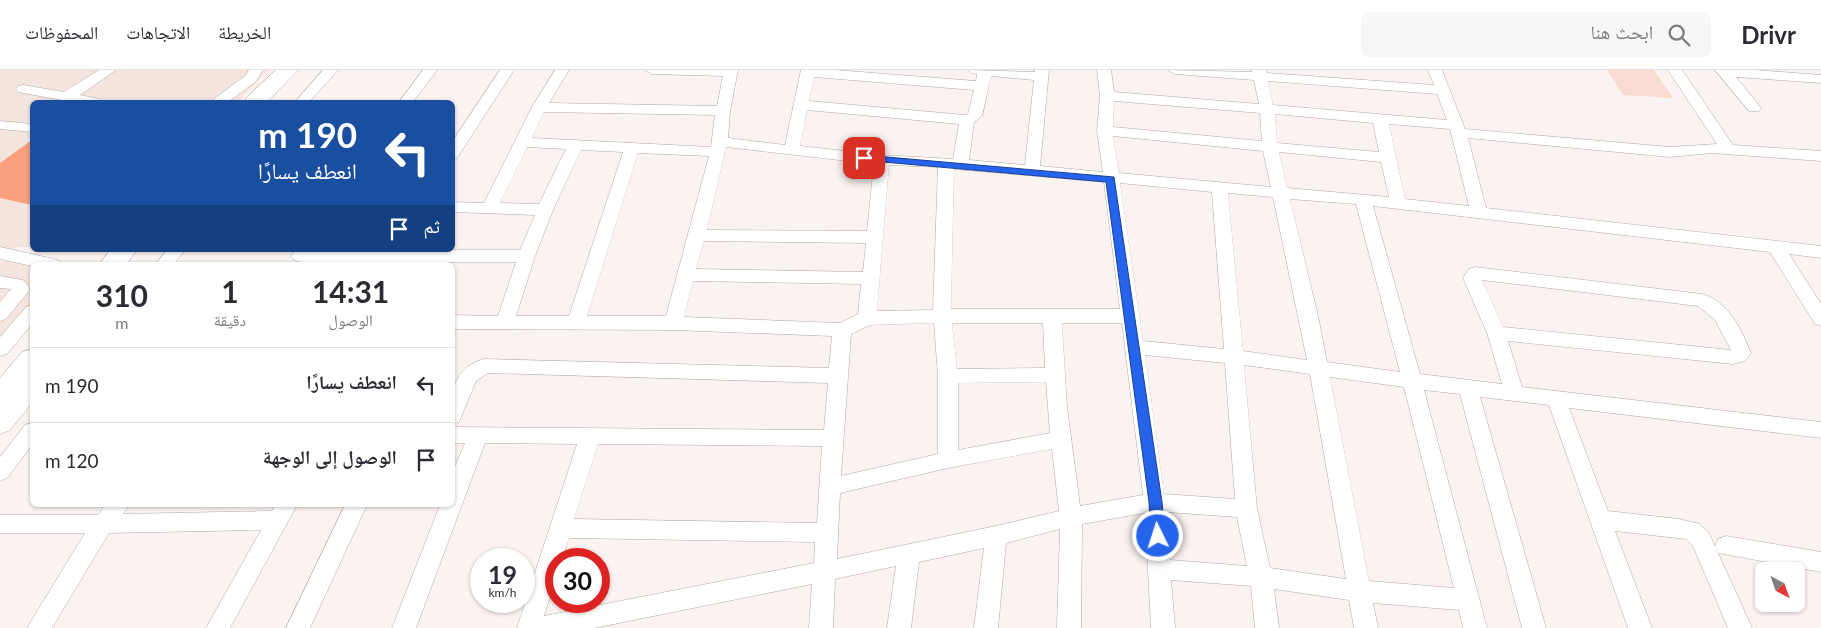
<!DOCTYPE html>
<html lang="ar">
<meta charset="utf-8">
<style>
:root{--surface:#fff;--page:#f7f7f7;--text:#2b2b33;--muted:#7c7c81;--line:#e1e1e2}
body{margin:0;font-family:Lato,"Noto Naskh Arabic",sans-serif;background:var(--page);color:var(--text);direction:rtl;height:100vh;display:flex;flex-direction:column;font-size:19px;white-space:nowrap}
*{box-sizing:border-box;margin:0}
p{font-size:16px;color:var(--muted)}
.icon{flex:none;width:28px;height:28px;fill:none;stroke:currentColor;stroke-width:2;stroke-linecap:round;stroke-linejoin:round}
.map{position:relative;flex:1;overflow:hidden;direction:ltr}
.side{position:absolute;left:30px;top:192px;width:425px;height:245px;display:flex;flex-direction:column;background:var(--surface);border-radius:8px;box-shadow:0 1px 4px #0004;direction:rtl}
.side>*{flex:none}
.banner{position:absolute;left:30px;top:30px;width:425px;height:152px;border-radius:8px;box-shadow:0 1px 4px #0004;direction:rtl;background:#1a4fa0;color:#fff;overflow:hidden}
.needle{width:32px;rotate:139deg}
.controls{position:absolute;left:1755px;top:492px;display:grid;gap:10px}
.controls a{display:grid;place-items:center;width:50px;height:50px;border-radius:8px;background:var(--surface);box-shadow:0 1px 4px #0004;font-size:25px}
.speed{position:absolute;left:470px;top:478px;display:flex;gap:10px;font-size:25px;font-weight:700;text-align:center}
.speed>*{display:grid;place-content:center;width:65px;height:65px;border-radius:50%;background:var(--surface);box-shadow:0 1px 4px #0004;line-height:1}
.speed small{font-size:12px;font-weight:400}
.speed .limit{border:8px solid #d22;background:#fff;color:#111}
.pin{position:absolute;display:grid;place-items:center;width:42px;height:42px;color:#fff;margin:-21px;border-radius:10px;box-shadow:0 2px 8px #0006}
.me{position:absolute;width:55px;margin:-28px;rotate:356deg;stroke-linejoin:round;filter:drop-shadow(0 0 4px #0008)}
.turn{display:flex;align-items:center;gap:18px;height:105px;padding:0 15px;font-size:22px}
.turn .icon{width:65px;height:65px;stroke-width:2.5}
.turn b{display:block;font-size:35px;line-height:42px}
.then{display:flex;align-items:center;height:48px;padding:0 15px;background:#0003;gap:10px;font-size:19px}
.eta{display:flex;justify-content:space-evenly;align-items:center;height:85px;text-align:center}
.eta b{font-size:30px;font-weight:700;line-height:35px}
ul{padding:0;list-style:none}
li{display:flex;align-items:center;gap:15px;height:75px;padding:0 15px;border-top:1px solid var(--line)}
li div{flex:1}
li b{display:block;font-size:19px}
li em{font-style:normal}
header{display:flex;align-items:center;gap:30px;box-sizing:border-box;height:70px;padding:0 25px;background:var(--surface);border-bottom:1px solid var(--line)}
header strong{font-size:24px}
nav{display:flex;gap:28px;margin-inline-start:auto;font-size:18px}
.search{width:350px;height:45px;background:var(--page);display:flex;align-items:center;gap:12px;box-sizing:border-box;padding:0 18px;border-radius:8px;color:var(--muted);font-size:19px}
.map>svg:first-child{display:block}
.built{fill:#f4e5df}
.green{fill:#f9dcd1}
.building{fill:#faa07e}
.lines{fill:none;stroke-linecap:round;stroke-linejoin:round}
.minor-casing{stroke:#b0a9a6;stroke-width:1}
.highway-casing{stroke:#b0a9a6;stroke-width:1}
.minor{fill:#fff;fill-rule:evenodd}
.highway{fill:#fff;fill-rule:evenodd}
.route{fill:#2563eb;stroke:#184099}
</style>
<header>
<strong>Drivr</strong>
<div class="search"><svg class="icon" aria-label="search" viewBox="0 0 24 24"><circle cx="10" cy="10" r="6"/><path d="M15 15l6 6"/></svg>ابحث هنا</div>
<nav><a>الخريطة</a><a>الاتجاهات</a><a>المحفوظات</a></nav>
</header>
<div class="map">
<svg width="1821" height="558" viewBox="0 0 1821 558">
<rect width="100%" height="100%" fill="#fbf3f1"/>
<!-- built -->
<g class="built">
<path d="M 0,0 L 269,0 L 237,32 L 32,32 L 32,177 L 18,177 L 0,183 Z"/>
<path d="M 8,190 L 32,195 L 32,240 L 0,276 L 0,192 Z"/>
</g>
<!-- green -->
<path class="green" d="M 1607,0 L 1654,0 L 1673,28 L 1623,25 Z"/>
<!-- building -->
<path class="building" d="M 32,70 L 32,135 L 0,128 L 0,93 Z"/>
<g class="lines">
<defs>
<g id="minor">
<path d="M 99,0 L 116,0 L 80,25 L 99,29 L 101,32 L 73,32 L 23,23 L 18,22 L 16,19 L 18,16 L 23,15 L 64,22 Z"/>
<path d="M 249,0 L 263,0 L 255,12 L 228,32 L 212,32 L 214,29 L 245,6 Z"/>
<path d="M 323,0 L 338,0 L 309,32 L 295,32 Z"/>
<path d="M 423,0 L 437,0 L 413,32 L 399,32 Z"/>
<path d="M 500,0 L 514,0 L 457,88 L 452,90 L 452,72 Z"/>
<path d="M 555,0 L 569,0 L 549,33 L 717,36 L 723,6 L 652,4 L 645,0 L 738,0 L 730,41 L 728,68 L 785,75 L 801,0 L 835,0 L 976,11 L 977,4 L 971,3 L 969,0 L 1035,2 L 1035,0 L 1049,0 L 1040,96 L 1103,102 L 1097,61 L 1100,26 L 1097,0 L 1111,0 L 1114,22 L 1259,34 L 1254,10 L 1175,4 L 1168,0 L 1252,2 L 1252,0 L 1266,0 L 1267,3 L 1434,15 L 1428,0 L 1442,0 L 1465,59 L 1670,77 L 1717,74 L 1668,0 L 1682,0 L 1733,75 L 1821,81 L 1821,91 L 1712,83 L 1670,87 L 1468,68 L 1486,138 L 1821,176 L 1821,188 L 1789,184 L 1821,234 L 1821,256 L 1815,254 L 1770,182 L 1373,136 L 1420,304 L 1502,314 L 1487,263 L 1463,208 L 1469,199 L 1475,197 L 1702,224 C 1729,232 1741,259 1751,283 L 1745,291 L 1733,294 L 1508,271 L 1522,317 L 1821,352 L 1821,368 L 1569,338 L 1608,441 L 1679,449 L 1700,454 L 1709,463 L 1752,558 L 1728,558 L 1693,476 L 1686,469 L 1615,461 L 1652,558 L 1628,558 L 1549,335 L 1480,327 L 1546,558 L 1522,558 L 1460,324 L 1424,320 L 1487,558 L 1463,558 L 1459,540 L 1373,533 L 1378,558 L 1354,558 L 1349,530 L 1274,519 L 1279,558 L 1255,558 L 1251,516 L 1171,510 L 1175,558 L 1151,558 L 1145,443 L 1082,454 L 1081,558 L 1057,558 L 1060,459 L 1006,473 L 998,558 L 974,558 L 984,478 L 919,492 L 911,558 L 887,558 L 896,496 L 835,509 L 833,558 L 809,558 L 812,514 L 594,558 L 517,558 L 577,374 L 485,373 L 416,558 L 392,558 L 440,435 L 452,435 L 452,403 L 465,373 L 452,373 L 452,357 L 824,360 L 828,313 L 488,303 L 476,311 L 459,352 L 452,354 C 452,324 450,299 484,289 L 829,298 L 832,266 L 673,260 L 452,259 L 452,245 L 498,246 L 516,192 L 300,192 L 294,190 L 291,186 L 294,182 L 300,180 L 520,180 L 535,145 L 452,142 L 452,132 L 484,133 L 532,37 ZM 991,6 L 1034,10 L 1025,95 L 969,90 L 974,52 L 982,46 ZM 814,7 L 974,20 L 968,44 L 965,45 L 809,31 ZM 1268,11 L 1437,24 L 1447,50 L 1273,35 ZM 1114,31 L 1260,43 L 1262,71 L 1113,57 ZM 807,40 L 959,54 L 953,89 L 882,85 L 800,76 ZM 544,42 L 715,45 L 711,77 L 532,68 ZM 1275,44 L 1373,53 L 1379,82 L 1277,73 ZM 1389,54 L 1450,59 L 1469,136 L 1405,129 ZM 1113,66 L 1263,81 L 1271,117 L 1119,103 ZM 527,77 L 566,79 L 539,134 L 500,133 ZM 726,77 L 874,94 L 867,161 L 707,160 ZM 581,80 L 623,82 L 569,246 L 516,246 L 535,186 L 553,140 ZM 1279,82 L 1381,92 L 1389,127 L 1287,118 ZM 638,83 L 709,86 L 666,246 L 587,246 ZM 889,95 L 938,97 L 933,240 L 877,241 ZM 954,99 L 1104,112 L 1120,239 L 951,239 ZM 1120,113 L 1212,122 L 1224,279 L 1143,271 ZM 1228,123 L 1273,127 L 1307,290 L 1243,281 ZM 1290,129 L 1356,134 L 1400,302 L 1327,292 L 1318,246 ZM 704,171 L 866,173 L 863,202 L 696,199 ZM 1482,210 L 1698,236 L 1715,250 L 1731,280 L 1503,257 ZM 693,211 L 861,214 L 858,244 L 840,253 L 684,247 ZM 934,253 L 938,306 L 938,384 L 841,406 L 851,264 L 870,255 ZM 952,253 L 1043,253 L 1045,298 L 957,299 ZM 1062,253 L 1122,253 L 1143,425 L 1080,436 L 1067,337 ZM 1145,285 L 1225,293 L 1235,429 L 1164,424 ZM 1244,295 L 1310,304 L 1346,509 L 1270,498 L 1257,439 ZM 1330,307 L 1404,317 L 1454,518 L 1369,511 ZM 1046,312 L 1050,363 L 958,380 L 958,313 ZM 598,374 L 822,376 L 817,453 L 574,449 ZM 1052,379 L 1059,441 L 996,456 L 837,489 L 840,423 L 948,398 ZM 1166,442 L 1237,447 L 1247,496 L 1170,490 ZM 569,468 L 815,472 L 814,493 L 544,546 L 556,508 L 556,489 L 562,489 Z"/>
<path d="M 1715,0 L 1755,0 L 1821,5 L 1821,13 L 1736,7 L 1761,38 L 1759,41 L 1749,41 Z"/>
<path d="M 0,51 L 32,54 L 32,62 L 0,59 Z"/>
<path d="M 0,177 L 54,189 L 60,191 L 63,195 L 32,196 L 0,189 Z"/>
<path d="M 167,180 L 185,180 L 173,195 L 155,195 Z"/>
<path d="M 0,206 L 23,210 L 29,217 L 29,221 L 6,249 L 0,251 L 0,232 L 11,219 L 0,218 Z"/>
<path d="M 32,235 L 32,254 L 7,284 L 0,286 L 0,267 L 26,237 Z"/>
<path d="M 32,353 L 32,375 L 7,408 L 0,411 L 0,387 L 25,355 Z"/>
<path d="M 105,435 L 129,435 L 123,444 L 272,441 L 275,435 L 297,435 L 230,558 L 206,558 L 261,460 L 109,463 L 52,558 L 27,558 L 85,463 L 0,463 L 0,445 L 98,445 Z"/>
<path d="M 345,435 L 367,435 L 310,558 L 286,558 Z"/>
<path d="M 1726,466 L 1821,482 L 1821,502 L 1718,483 L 1715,476 L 1718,469 Z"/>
</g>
<g id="highway">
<path d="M 276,0 L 298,0 L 267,32 L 245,32 L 247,27 Z"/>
<path d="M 110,180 L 137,180 L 126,195 L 99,195 Z"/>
<path d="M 32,279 L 32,333 L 10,360 L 0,364 L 0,308 L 22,282 Z"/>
</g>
</defs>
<!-- minor casing -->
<use href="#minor" class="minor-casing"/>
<!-- highway casing -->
<use href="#highway" class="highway-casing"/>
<!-- minor -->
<use href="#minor" class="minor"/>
<!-- highway -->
<use href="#highway" class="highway"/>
</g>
<!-- route -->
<path class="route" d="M 864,85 L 1114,107 L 1162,432 L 1165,466 L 1163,470 L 1158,471 L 1153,470 L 1151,466 L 1149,432 L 1106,112 L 861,90 L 859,88 Z"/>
</svg>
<div class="controls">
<a><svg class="needle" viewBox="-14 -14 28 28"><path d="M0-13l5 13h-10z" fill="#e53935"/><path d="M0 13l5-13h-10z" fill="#7c7c81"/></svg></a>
</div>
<div class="speed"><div>19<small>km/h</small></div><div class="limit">30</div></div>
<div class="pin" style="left:864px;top:88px;background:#d93025"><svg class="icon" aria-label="arrive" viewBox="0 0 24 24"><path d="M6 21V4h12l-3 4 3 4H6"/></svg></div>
<svg class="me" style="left:1158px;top:466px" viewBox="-20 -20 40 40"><circle r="17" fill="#2563eb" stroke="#fff" stroke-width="3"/><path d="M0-11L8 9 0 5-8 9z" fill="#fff"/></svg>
<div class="banner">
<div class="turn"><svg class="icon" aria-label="left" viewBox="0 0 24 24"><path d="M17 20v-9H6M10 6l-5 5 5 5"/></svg><div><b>190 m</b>انعطف يسارًا</div></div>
<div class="then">ثم<svg class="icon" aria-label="arrive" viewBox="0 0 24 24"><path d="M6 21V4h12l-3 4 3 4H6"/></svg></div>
</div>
<section class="side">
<div class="eta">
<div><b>14:31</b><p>الوصول</p></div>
<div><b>1</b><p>دقيقة</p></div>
<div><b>310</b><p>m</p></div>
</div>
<ul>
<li><svg class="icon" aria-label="left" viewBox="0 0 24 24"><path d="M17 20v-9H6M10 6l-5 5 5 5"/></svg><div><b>انعطف يسارًا</b></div><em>190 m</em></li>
<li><svg class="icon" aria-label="arrive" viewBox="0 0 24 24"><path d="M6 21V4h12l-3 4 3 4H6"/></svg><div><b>الوصول إلى الوجهة</b></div><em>120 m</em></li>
</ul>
</section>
</div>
